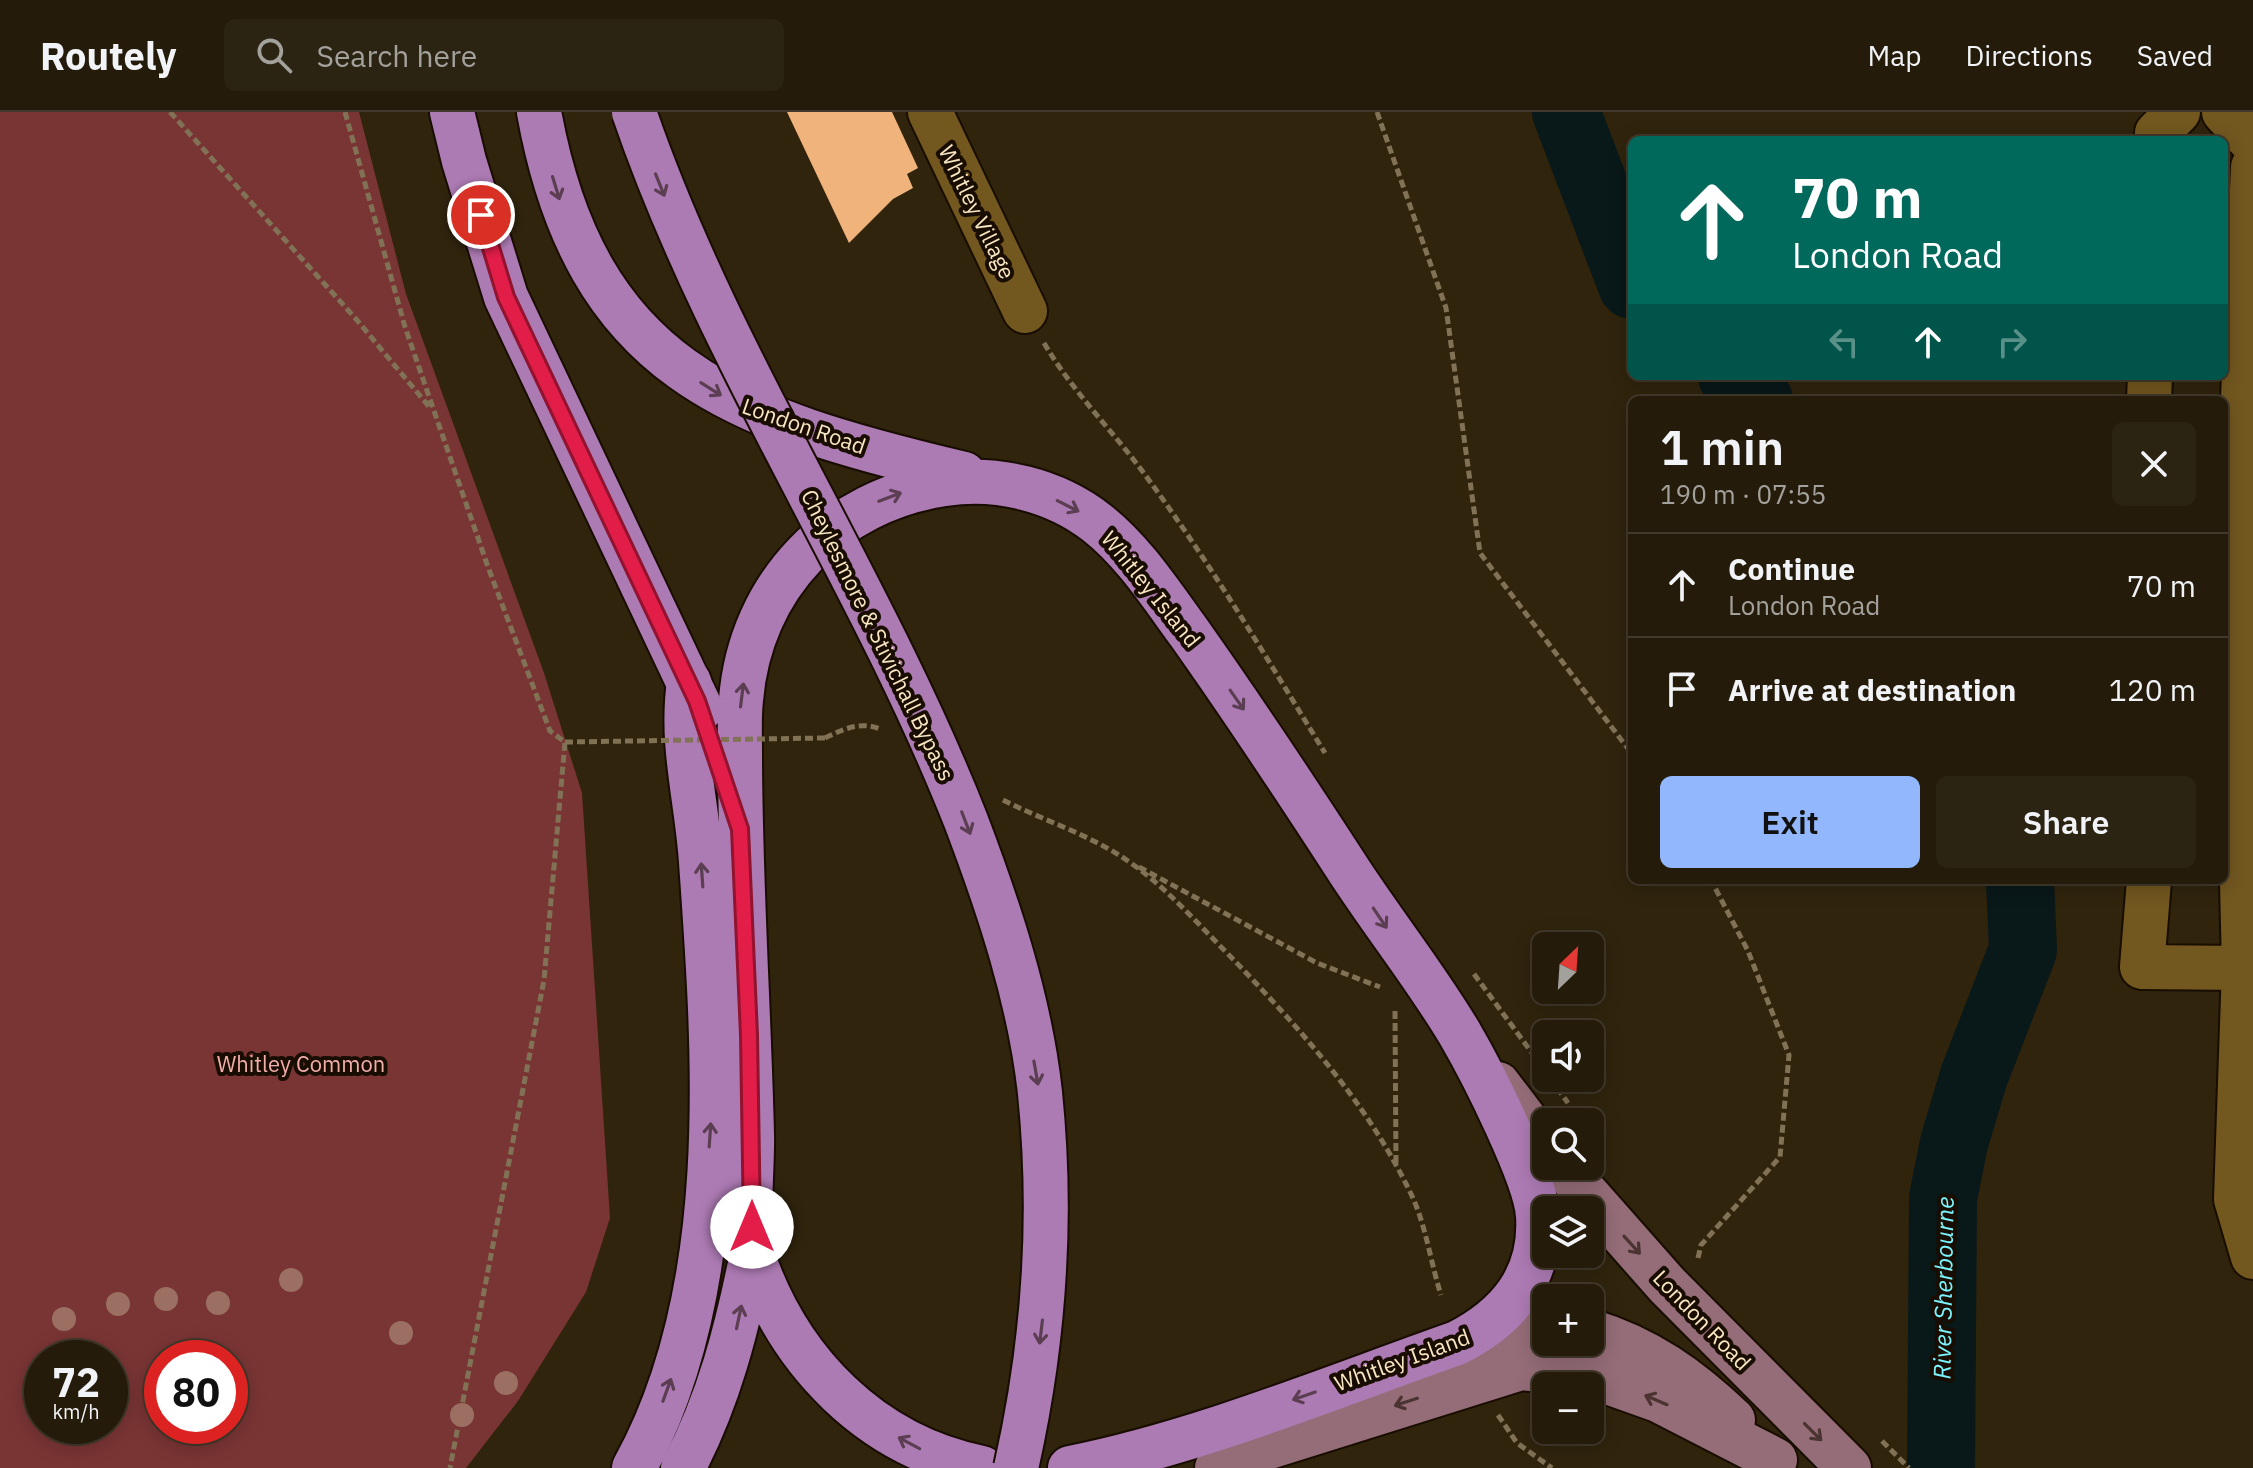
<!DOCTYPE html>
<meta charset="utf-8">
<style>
:root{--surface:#241b0a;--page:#2c2413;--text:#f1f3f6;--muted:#a3a19c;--line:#41392b;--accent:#92b7fd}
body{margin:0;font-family:"IBM Plex Sans",sans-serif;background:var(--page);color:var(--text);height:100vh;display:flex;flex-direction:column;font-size:30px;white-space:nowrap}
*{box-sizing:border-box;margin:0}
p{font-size:26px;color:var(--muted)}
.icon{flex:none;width:44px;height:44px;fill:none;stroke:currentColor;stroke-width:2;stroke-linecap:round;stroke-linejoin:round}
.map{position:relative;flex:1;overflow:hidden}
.sheet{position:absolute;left:1628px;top:284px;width:600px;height:488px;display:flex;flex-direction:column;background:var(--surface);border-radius:12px;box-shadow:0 4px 20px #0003,0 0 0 2px var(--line)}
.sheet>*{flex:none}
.hud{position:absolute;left:1628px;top:24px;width:600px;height:244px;border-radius:12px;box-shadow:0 4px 20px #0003,0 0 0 2px var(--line);background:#00695c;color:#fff;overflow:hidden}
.needle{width:52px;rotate:25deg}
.tools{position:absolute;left:1532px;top:820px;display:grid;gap:16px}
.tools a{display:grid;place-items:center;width:72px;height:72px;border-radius:12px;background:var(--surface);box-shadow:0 4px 20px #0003,0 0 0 2px var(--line);font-size:40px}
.speed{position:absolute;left:24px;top:1228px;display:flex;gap:16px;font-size:40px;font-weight:700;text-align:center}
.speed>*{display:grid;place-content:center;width:104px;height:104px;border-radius:50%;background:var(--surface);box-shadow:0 4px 20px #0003,0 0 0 2px var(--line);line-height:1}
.speed small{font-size:20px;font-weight:400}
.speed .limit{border:12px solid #d22;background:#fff;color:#111}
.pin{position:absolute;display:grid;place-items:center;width:68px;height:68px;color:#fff;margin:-34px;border:4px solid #fff;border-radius:50%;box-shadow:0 2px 8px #0007}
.me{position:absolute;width:88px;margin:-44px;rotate:0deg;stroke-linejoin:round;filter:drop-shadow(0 0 6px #0008)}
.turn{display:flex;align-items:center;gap:28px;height:168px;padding:0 32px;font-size:36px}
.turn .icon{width:104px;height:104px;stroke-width:2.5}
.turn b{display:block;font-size:56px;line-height:68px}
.lanes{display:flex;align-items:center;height:76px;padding:0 32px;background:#0003;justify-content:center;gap:40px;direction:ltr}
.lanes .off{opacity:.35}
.round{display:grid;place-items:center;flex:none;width:84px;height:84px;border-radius:12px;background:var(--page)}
.headline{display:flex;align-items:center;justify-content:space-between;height:136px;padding:0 32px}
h1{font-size:48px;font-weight:600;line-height:60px}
.primary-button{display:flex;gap:16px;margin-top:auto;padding:16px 32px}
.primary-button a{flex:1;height:92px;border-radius:12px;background:var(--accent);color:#111;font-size:32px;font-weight:600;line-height:92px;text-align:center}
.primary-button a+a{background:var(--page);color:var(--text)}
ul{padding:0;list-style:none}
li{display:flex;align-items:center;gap:24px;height:104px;padding:0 32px;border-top:2px solid var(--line)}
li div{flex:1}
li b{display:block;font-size:30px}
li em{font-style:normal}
header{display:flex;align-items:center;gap:48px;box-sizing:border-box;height:112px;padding:0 40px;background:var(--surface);border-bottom:2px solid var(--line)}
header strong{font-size:38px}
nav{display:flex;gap:44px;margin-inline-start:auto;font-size:28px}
.search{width:560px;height:72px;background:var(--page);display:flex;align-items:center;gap:20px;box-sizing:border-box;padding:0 28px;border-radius:12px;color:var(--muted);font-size:30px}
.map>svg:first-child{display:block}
.green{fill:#793534;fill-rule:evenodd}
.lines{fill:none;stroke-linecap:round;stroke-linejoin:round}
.river{stroke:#091819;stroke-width:68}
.building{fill:#f1b37c}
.minor-casing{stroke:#180d00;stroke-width:48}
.major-casing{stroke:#180d00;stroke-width:48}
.highway-casing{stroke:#180d00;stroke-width:48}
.path{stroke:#817256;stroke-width:5;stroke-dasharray:8 4;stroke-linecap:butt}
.minor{stroke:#72571f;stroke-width:44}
.major{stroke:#956d78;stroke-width:44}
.highway{stroke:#ad7bb4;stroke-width:44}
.highway-bridge-casing{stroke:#180d00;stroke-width:48;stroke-linecap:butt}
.path-bridge{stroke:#817256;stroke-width:5;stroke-dasharray:8 4;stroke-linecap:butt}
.highway-bridge{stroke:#ad7bb4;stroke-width:44}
.tree{fill:#9b7063}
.oneway{stroke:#5b3e51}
.oneway2{stroke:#4a3330}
.route-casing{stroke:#92132f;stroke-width:20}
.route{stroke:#e11d48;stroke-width:14}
.labels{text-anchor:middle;stroke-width:8;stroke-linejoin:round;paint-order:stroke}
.street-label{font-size:22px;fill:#f9e6c3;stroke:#180d00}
.park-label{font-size:22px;fill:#f3aeaa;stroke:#180d00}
.water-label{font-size:24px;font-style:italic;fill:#7cf4fe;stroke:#180d00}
</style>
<header>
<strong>Routely</strong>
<div class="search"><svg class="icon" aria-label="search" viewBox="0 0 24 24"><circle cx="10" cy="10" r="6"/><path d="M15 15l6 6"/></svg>Search here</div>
<nav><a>Map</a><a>Directions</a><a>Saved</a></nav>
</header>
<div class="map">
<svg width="2253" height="1356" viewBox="0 0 2253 1356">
<rect width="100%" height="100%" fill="#30240d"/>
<!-- green -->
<path class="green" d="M 0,0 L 359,0 L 406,182 L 544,561 L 582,681 L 610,1106 L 586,1180 L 518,1289 L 466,1356 L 0,1356 ZM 110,1246 L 110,1314 L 42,1314 L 42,1246 ZM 162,1246 L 230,1246 L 230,1314 L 162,1314 Z"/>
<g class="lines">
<!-- river -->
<g class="river">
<path d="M 1566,0 L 1632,173"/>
<path d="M 1732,264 L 1759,288"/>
<path d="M 1941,1356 L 1943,1086 L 1954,1031 L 1974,964 L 2023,838 L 2020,768"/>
</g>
</g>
<!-- building -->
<path class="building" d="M 787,0 L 892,0 L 918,56 L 907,62 L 913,76 L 893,87 L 849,131 Z"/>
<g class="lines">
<defs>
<g id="minor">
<path d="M 930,0 L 1025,199"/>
<path d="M 2224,0 L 2253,31"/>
<path d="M 2157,28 L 2157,21 L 2178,0"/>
<path d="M 2149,288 L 2150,264"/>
<path d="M 2149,768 L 2142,855 L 2244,856 L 2235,471 L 2253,55"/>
<path d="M 2244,856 L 2236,1087 L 2253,1145"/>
</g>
<g id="major">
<path d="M 1498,972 L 1546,1035"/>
<path d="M 1562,1054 L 1667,1173 L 1849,1356"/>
<path d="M 1590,1219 C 1647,1236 1690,1267 1733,1308"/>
<path d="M 1463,1229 L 1516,1214 L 1546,1213"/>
<path d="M 1217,1356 L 1253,1340 L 1521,1256 L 1585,1262 L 1658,1288 L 1775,1348"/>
</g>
<g id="highway">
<path d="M 452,0 L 464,49 L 506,185 L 701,597"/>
<path d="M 539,0 C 586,258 733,307 964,362"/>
<path d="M 634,1356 C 732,1179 715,945 701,750 C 697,688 680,633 689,570"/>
<path d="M 683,1356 C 719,1288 737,1217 752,1142"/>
<path d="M 982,1356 C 871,1334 789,1250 753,1144 C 746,1124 753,1050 752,1023 C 749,896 740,769 740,641 C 740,623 739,605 741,588 C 750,473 834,388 945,372 C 997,364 1055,378 1097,411 C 1134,440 1162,484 1190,522 C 1243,597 1294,674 1344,751 C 1381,809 1425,863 1460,922 C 1481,958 1536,1066 1538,1104 C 1542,1165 1508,1205 1457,1231 C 1332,1275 1200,1330 1070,1356"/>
</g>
</defs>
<!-- minor casing -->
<use href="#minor" class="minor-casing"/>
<!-- major casing -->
<use href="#major" class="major-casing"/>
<!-- highway casing -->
<use href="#highway" class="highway-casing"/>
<!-- path -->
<g class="path">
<path d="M 170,0 L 356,207 L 431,297"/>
<path d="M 345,0 L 405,215 L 488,455 L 550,619 L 565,630 L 544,868 L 450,1356"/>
<path d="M 1377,0 L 1446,196 L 1480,441 L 1632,642"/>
<path d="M 1044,231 C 1071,277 1108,314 1140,356 C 1208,447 1266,545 1325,641"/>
<path d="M 825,626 C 843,617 861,609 880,617"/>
<path d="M 1003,688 C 1044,709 1089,722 1128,749 C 1166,775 1197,811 1230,844 C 1300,917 1368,991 1412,1084 C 1426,1114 1431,1152 1441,1183"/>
<path d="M 1139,755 L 1317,851 L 1380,875"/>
<path d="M 1474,862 L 1546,960"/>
<path d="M 1395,899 L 1396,1053"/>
<path d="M 1550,966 L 1568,991"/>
<path d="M 1698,1146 L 1701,1133 L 1780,1045 L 1789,943 L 1748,839 L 1711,768"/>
<path d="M 1498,1303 L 1517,1331 L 1552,1356"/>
<path d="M 1882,1329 L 1909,1356"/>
</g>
<!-- minor -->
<use href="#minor" class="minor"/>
<!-- major -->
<use href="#major" class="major"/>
<!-- highway -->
<use href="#highway" class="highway"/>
<defs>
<path id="highway-bridge" d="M 634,0 C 719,248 870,465 966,709 C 999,796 1030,889 1040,981 C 1053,1108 1044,1232 1016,1356"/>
</defs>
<!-- highway-bridge casing -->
<use href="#highway-bridge" class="highway-bridge-casing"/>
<!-- path-bridge -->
<path class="path-bridge" d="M 565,630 L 825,626"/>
<!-- highway-bridge -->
<use href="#highway-bridge" class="highway-bridge"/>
</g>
<!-- trees -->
<g class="tree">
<circle cx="291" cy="1168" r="12"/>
<circle cx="166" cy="1187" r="12"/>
<circle cx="218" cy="1191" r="12"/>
<circle cx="118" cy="1192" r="12"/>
<circle cx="64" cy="1207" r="12"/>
<circle cx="401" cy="1221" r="12"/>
<circle cx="506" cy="1271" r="12"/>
<circle cx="462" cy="1303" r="12"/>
</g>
<!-- one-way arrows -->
<defs><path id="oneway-shaft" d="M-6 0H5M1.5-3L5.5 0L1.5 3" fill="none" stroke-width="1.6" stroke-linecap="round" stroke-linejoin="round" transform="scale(2)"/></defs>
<g class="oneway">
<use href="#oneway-shaft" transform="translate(660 73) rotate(68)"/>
<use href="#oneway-shaft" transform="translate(556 76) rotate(73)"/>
<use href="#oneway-shaft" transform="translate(711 277) rotate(32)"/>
<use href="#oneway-shaft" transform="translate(890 385) rotate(-21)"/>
<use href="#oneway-shaft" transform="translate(1068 394) rotate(27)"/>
<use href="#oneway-shaft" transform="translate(742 583) rotate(-83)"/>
<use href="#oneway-shaft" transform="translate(1237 588) rotate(55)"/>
<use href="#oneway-shaft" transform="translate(966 711) rotate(69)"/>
<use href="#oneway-shaft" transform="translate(702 763) rotate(-94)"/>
<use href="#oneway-shaft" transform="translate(1380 806) rotate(56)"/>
<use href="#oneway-shaft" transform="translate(1036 961) rotate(80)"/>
<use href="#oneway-shaft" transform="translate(710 1023) rotate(-86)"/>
<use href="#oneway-shaft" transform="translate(739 1205) rotate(-78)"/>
<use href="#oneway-shaft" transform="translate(1041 1220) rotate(97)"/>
<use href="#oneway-shaft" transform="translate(667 1278) rotate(-70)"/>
<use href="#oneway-shaft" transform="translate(1304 1284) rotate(161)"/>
<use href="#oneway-shaft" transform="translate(909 1331) rotate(-152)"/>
</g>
<g class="oneway2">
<use href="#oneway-shaft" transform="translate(1632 1133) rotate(48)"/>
<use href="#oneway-shaft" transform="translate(1656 1288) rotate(-157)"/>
<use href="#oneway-shaft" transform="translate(1406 1290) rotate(162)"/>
<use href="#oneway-shaft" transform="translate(1813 1320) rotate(45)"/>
</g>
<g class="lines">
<defs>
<path id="route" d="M 481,103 L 506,185 L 697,589 L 740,717 L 749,923 L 752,1115"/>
</defs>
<!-- route casing -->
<use href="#route" class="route-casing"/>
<!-- route -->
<use href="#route" class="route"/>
</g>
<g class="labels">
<!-- street labels -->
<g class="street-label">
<text transform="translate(977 100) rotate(64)" y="8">Whitley Village</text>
<text transform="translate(804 314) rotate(19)" y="8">London Road</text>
<text transform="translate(1151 477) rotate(51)" y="8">Whitley Island</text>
<text transform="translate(878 523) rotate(64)" y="8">Cheylesmore &amp; Stivichall Bypass</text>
<text transform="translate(1702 1208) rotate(46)" y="8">London Road</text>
<text transform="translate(1402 1248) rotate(-20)" y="8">Whitley Island</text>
</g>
<!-- park labels -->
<g class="park-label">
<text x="301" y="960">Whitley Common</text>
</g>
<!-- water labels -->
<g class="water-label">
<text transform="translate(1944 1176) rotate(-89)" y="8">River Sherbourne</text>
</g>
</g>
</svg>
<div class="tools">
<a><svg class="needle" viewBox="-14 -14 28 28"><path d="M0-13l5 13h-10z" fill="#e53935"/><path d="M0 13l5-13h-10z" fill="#a3a19c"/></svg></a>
<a><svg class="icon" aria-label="sound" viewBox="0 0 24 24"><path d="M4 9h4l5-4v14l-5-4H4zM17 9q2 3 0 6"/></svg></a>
<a><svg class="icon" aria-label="search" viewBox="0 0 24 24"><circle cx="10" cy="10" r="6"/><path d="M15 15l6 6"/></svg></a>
<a><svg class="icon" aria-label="layers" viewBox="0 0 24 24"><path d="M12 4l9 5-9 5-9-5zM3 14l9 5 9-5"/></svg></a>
<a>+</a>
<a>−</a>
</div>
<div class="speed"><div>72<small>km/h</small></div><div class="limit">80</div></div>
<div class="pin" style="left:481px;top:103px;background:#d93025"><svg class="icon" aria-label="arrive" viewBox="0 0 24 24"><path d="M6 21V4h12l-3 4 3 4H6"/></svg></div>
<svg class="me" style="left:752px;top:1115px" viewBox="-20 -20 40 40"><circle r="19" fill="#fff"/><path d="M0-13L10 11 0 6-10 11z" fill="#e11d48"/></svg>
<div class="hud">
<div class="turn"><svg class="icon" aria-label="ahead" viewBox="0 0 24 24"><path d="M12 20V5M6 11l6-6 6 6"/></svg><div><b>70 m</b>London Road</div></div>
<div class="lanes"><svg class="icon off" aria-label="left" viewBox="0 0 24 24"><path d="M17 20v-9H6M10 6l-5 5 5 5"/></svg><svg class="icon" aria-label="ahead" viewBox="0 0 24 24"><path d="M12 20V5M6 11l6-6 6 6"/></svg><svg class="icon off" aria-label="right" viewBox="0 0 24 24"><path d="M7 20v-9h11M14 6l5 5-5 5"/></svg></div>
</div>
<section class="sheet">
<div class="headline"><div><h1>1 min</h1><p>190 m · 07:55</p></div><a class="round"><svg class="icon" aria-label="close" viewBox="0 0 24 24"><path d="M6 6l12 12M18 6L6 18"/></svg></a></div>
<ul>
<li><svg class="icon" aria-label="ahead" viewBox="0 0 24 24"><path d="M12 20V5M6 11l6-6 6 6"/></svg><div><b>Continue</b><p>London Road</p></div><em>70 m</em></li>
<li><svg class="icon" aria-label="arrive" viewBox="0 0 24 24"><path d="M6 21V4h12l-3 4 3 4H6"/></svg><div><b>Arrive at destination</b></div><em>120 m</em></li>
</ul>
<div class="primary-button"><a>Exit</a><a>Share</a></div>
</section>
</div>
